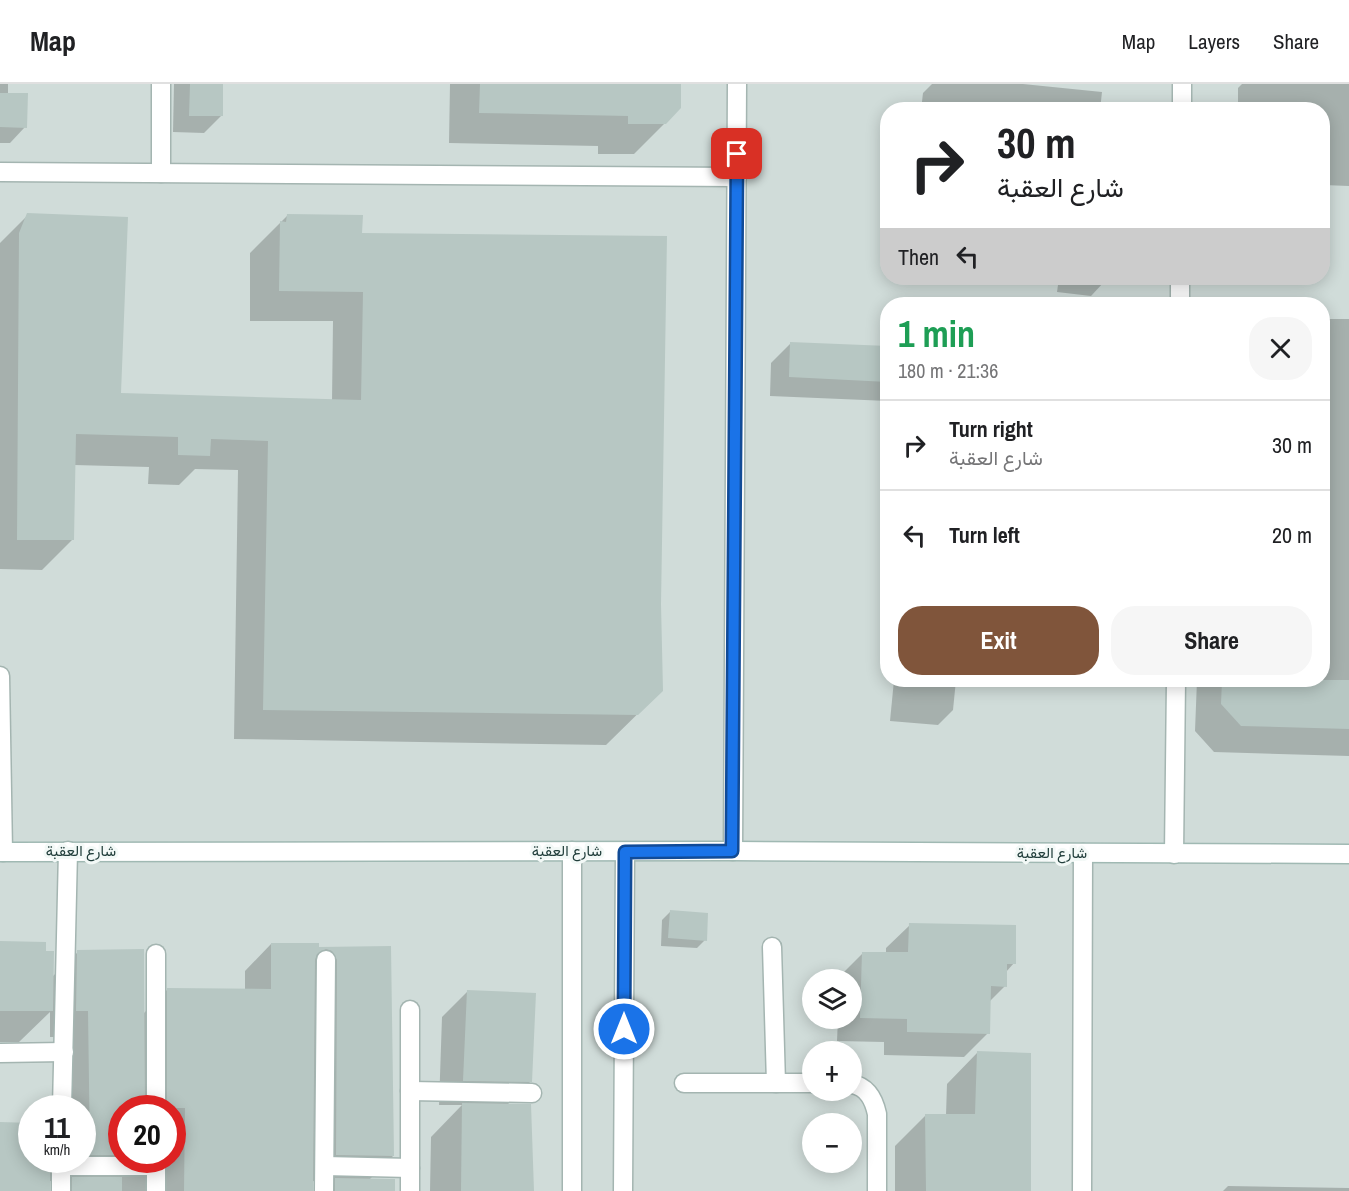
<!DOCTYPE html>
<meta charset="utf-8">
<style>
:root{--surface:#fff;--page:#f6f6f6;--text:#202124;--muted:#757577;--line:#e0e0e0;--accent:#80553b}
body{margin:0;font-family:"Archivo Narrow",Vazirmatn,sans-serif;background:var(--page);color:var(--text);height:100vh;display:flex;flex-direction:column;font-size:22px;white-space:nowrap}
*{box-sizing:border-box;margin:0}
p{font-size:20px;color:var(--muted)}
.icon{flex:none;width:33px;height:33px;fill:none;stroke:currentColor;stroke-width:2;stroke-linecap:round;stroke-linejoin:round}
.map{position:relative;flex:1;overflow:hidden}
.side{position:absolute;left:880px;top:213px;width:450px;height:390px;display:flex;flex-direction:column;background:var(--surface);border-radius:24px;box-shadow:0 3px 15px #0003}
.side>*{flex:none}
.hud{position:absolute;left:880px;top:18px;width:450px;height:183px;border-radius:24px;box-shadow:0 3px 15px #0003;background:#fff;color:var(--text);overflow:hidden}
.tools{position:absolute;left:802px;top:885px;display:grid;gap:12px}
.tools a{display:grid;place-items:center;width:60px;height:60px;border-radius:50%;background:var(--surface);box-shadow:0 3px 15px #0003;font-size:30px}
.speed{position:absolute;left:18px;top:1011px;display:flex;gap:12px;font-size:30px;font-weight:700;text-align:center}
.speed>*{display:grid;place-content:center;width:78px;height:78px;border-radius:50%;background:var(--surface);box-shadow:0 3px 15px #0003;line-height:1}
.speed small{font-size:15px;font-weight:400}
.speed .limit{border:9px solid #d22;background:#fff;color:#111}
.pin{position:absolute;display:grid;place-items:center;width:51px;height:51px;color:#fff;margin:-26px;border-radius:12px;box-shadow:0 3px 9px #0006}
.me{position:absolute;width:66px;margin:-33px;rotate:0deg;stroke-linejoin:round;filter:drop-shadow(0 0 4px #0008)}
.turn{display:flex;align-items:center;gap:21px;height:126px;padding:0 18px;font-size:27px}
.turn .icon{width:78px;height:78px;stroke-width:2.5}
.turn b{display:block;font-size:42px;line-height:51px}
.then{display:flex;align-items:center;height:57px;padding:0 18px;background:#0003;gap:12px;font-size:22px}
.round{display:grid;place-items:center;flex:none;width:63px;height:63px;border-radius:24px;background:var(--page)}
.overview{display:flex;align-items:center;justify-content:space-between;height:102px;padding:0 18px}
h1{font-size:36px;font-weight:700;line-height:45px;color:#1e9e55}
.primary-button{display:flex;gap:12px;margin-top:auto;padding:12px 18px}
.primary-button a{flex:1;height:69px;border-radius:24px;background:var(--accent);color:#fff;font-size:24px;font-weight:700;line-height:69px;text-align:center}
.primary-button a+a{background:var(--page);color:var(--text)}
ul{padding:0;list-style:none}
li{display:flex;align-items:center;gap:18px;height:90px;padding:0 18px;border-top:2px solid var(--line)}
li div{flex:1}
li b{display:block;font-size:22px}
li em{font-style:normal}
header{display:flex;align-items:center;gap:36px;box-sizing:border-box;height:84px;padding:0 30px;background:var(--surface);border-bottom:2px solid var(--line)}
header strong{font-size:28px}
nav{display:flex;gap:33px;margin-inline-start:auto;font-size:21px}
.map>svg:first-child{display:block}
.built{fill:#d0dcd9;fill-rule:evenodd}
.shadow{fill:#0003;fill-rule:evenodd}
.building{fill:#b7c7c3}
.lines{fill:none;stroke-linecap:round;stroke-linejoin:round}
.lane-casing{stroke:#a4b5b1;stroke-width:21}
.street-casing{stroke:#a4b5b1;stroke-width:21}
.secondary-casing{stroke:#a0b9b3;stroke-width:21}
.lane{stroke:#fff;stroke-width:18}
.street{stroke:#fff;stroke-width:18}
.secondary{stroke:#fff;stroke-width:18}
.route-casing{stroke:#114b97;stroke-width:15}
.route{stroke:#1a73e8;stroke-width:10}
.labels{text-anchor:middle;stroke-width:6;stroke-linejoin:round;paint-order:stroke}
.street-label{font-size:15px;fill:#213e3b;stroke:#f3f9f7}
</style>
<header>
<strong>Map</strong>
<nav><a>Map</a><a>Layers</a><a>Share</a></nav>
</header>
<div class="map">
<svg width="1349" height="1107" viewBox="0 0 1349 1107">
<rect width="100%" height="100%" fill="#e2ede9"/>
<!-- built -->
<path class="built" d="M 0,0 L 1349,0 L 1349,1107 L 0,1107 ZM 888,26 L 1323,26 L 1323,194 L 888,194 ZM 888,220 L 1323,220 L 1323,596 L 888,596 ZM 813,896 L 852,896 L 852,934 L 813,934 ZM 813,968 L 852,968 L 852,1006 L 813,1006 ZM 32,1024 L 82,1024 L 82,1076 L 32,1076 ZM 122,1024 L 172,1024 L 172,1076 L 122,1076 ZM 813,1040 L 852,1040 L 852,1078 L 813,1078 Z"/>
<!-- shadow -->
<g class="shadow">
<path d="M 0,0 L 8,0 L 8,10 L 25,43 L 10,59 L 0,59 Z"/>
<path d="M 174,0 L 222,0 L 221,32 L 204,49 L 173,48 Z"/>
<path d="M 450,0 L 611,0 L 665,39 L 634,70 L 598,70 L 598,62 L 449,59 Z"/>
<path d="M 932,0 L 1023,0 L 1102,8 L 1100,26 L 921,26 L 923,9 Z"/>
<path d="M 1242,0 L 1349,0 L 1349,102 L 1323,101 L 1323,26 L 1238,26 L 1238,4 Z"/>
<path d="M 28,131 L 119,310 L 332,317 L 333,237 L 250,237 L 250,169 L 287,132 L 361,151 L 659,520 L 662,606 L 606,661 L 234,655 L 238,386 L 195,385 L 179,401 L 148,400 L 149,383 L 74,381 L 72,456 L 42,486 L 0,485 L 0,159 Z"/>
<path d="M 1059,194 L 1105,194 L 1104,198 L 1091,212 L 1057,208 Z"/>
<path d="M 1323,235 L 1349,235 L 1349,672 L 1214,668 L 1195,647 L 1197,596 L 1323,596 Z"/>
<path d="M 791,259 L 888,264 L 888,317 L 770,312 L 771,279 Z"/>
<path d="M 894,596 L 956,596 L 953,626 L 938,641 L 890,637 Z"/>
<path d="M 671,827 L 705,856 L 697,864 L 661,862 L 662,836 Z"/>
<path d="M 910,841 L 1014,879 L 1006,888 L 1005,902 L 989,918 L 988,949 L 964,973 L 884,971 L 884,958 L 837,957 L 838,934 L 852,934 L 852,896 L 839,896 L 839,893 L 863,869 L 886,869 L 886,864 Z"/>
<path d="M 0,859 L 45,868 L 52,893 L 78,868 L 143,930 L 168,905 L 245,906 L 245,887 L 271,860 L 317,865 L 389,863 L 393,1072 L 369,1096 L 394,1096 L 395,1107 L 324,1107 L 333,1098 L 311,1097 L 311,1107 L 61,1107 L 71,1097 L 49,1097 L 49,1107 L 0,1107 L 0,1040 L 32,1076 L 82,1076 L 82,1024 L 63,1024 L 62,953 L 50,953 L 50,928 L 19,958 L 0,958 ZM 122,1024 L 172,1024 L 172,1076 L 122,1076 Z"/>
<path d="M 467,908 L 531,997 L 507,1021 L 532,1107 L 430,1107 L 431,1053 L 462,1021 L 439,1021 L 442,933 Z"/>
<path d="M 977,969 L 1030,1107 L 895,1107 L 895,1062 L 926,1031 L 946,1031 L 947,1000 Z"/>
<path d="M 1228,1102 L 1349,1104 L 1349,1107 L 1223,1107 Z"/>
</g>
<!-- building -->
<g class="building">
<path d="M 190,0 L 223,0 L 223,32 L 189,32 Z"/>
<path d="M 480,0 L 681,0 L 681,24 L 666,40 L 628,40 L 628,32 L 479,29 Z"/>
<path d="M 0,9 L 28,9 L 27,44 L 0,43 Z"/>
<path d="M 27,129 L 128,133 L 121,309 L 361,316 L 363,208 L 279,207 L 280,137 L 286,138 L 287,130 L 363,131 L 362,149 L 667,152 L 661,520 L 663,607 L 638,631 L 263,626 L 268,357 L 211,355 L 210,372 L 178,371 L 178,353 L 76,350 L 74,456 L 17,456 L 19,149 Z"/>
<path d="M 790,258 L 888,262 L 888,298 L 789,293 Z"/>
<path d="M 1222,596 L 1349,596 L 1349,645 L 1241,642 L 1221,620 Z"/>
<path d="M 670,826 L 708,829 L 707,857 L 668,854 Z"/>
<path d="M 909,839 L 1016,841 L 1016,880 L 1007,880 L 1007,903 L 991,902 L 990,950 L 907,948 L 907,935 L 860,934 L 862,868 L 908,868 Z"/>
<path d="M 0,857 L 46,858 L 46,867 L 54,867 L 53,927 L 0,927 Z"/>
<path d="M 271,859 L 319,859 L 319,863 L 391,862 L 394,1072 L 336,1071 L 337,876 L 332,867 L 326,865 L 317,870 L 315,876 L 313,1107 L 184,1107 L 185,1024 L 167,1024 L 167,904 L 271,905 Z"/>
<path d="M 144,865 L 145,1024 L 122,1024 L 122,1071 L 90,1071 L 88,927 L 76,927 L 77,866 Z"/>
<path d="M 467,906 L 536,909 L 532,998 L 463,997 Z"/>
<path d="M 977,967 L 1031,969 L 1031,1107 L 926,1107 L 925,1030 L 975,1030 Z"/>
<path d="M 462,1019 L 531,1020 L 534,1107 L 461,1107 Z"/>
<path d="M 0,1038 L 32,1039 L 32,1076 L 50,1076 L 50,1107 L 0,1107 Z"/>
<rect x="72" y="1093" width="50" height="14"/>
<path d="M 335,1094 L 395,1095 L 395,1107 L 335,1107 Z"/>
</g>
<g class="lines">
<defs>
<g id="lane">
<path d="M 161,0 L 161,89"/>
<path d="M 0,88 L 737,93"/>
<path d="M 0,592 L 3,768"/>
<path d="M 733,767 L 737,0"/>
<path d="M 772,863 L 776,999"/>
<path d="M 684,999 L 813,999"/>
<path d="M 852,1000 C 868,1003 874,1016 877,1030 L 877,1107"/>
<path d="M 572,1107 L 572,767"/>
<path d="M 623,1107 L 625,768"/>
</g>
<g id="street">
<path d="M 1182,26 L 1182,0"/>
<path d="M 1180,220 L 1180,194"/>
<path d="M 1174,770 L 1176,596"/>
<path d="M 0,969 L 64,968"/>
<path d="M 410,1007 L 532,1009"/>
<path d="M 62,1024 L 68,767"/>
<path d="M 156,1024 L 156,870"/>
<path d="M 61,1082 L 156,1082"/>
<path d="M 325,1082 L 410,1084"/>
<path d="M 61,1107 L 61,1076"/>
<path d="M 156,1107 L 156,1076"/>
<path d="M 324,1107 L 326,876"/>
<path d="M 410,1107 L 410,926"/>
<path d="M 1082,1107 L 1083,769"/>
</g>
<path id="secondary" d="M 0,768 L 733,767 L 1349,770"/>
</defs>
<!-- lane casing -->
<use href="#lane" class="lane-casing"/>
<!-- street casing -->
<use href="#street" class="street-casing"/>
<!-- secondary casing -->
<use href="#secondary" class="secondary-casing"/>
<!-- lane -->
<use href="#lane" class="lane"/>
<!-- street -->
<use href="#street" class="street"/>
<!-- secondary -->
<use href="#secondary" class="secondary"/>
</g>
<g class="lines">
<defs>
<path id="route" d="M 624,945 L 625,768 L 732,767 L 737,70"/>
</defs>
<!-- route casing -->
<use href="#route" class="route-casing"/>
<!-- route -->
<use href="#route" class="route"/>
</g>
<g class="labels">
<!-- street labels -->
<g class="street-label">
<text x="81" y="772">شارع العقبة</text>
<text x="567" y="772">شارع العقبة</text>
<text x="1052" y="774">شارع العقبة</text>
</g>
</g>
</svg>
<div class="tools">
<a><svg class="icon" aria-label="layers" viewBox="0 0 24 24"><path d="M12 4l9 5-9 5-9-5zM3 14l9 5 9-5"/></svg></a>
<a>+</a>
<a>−</a>
</div>
<div class="speed"><div>11<small>km/h</small></div><div class="limit">20</div></div>
<div class="pin" style="left:737px;top:70px;background:#d93025"><svg class="icon" aria-label="arrive" viewBox="0 0 24 24"><path d="M6 21V4h12l-3 4 3 4H6"/></svg></div>
<svg class="me" style="left:624px;top:945px" viewBox="-20 -20 40 40"><circle r="17" fill="#1a73e8" stroke="#fff" stroke-width="3"/><path d="M0-11L8 9 0 5-8 9z" fill="#fff"/></svg>
<div class="hud">
<div class="turn"><svg class="icon" aria-label="right" viewBox="0 0 24 24"><path d="M7 20v-9h11M14 6l5 5-5 5"/></svg><div><b>30 m</b>شارع العقبة</div></div>
<div class="then">Then<svg class="icon" aria-label="left" viewBox="0 0 24 24"><path d="M17 20v-9H6M10 6l-5 5 5 5"/></svg></div>
</div>
<section class="side">
<div class="overview"><div><h1>1 min</h1><p>180 m · 21:36</p></div><a class="round"><svg class="icon" aria-label="close" viewBox="0 0 24 24"><path d="M6 6l12 12M18 6L6 18"/></svg></a></div>
<ul>
<li><svg class="icon" aria-label="right" viewBox="0 0 24 24"><path d="M7 20v-9h11M14 6l5 5-5 5"/></svg><div><b>Turn right</b><p>شارع العقبة</p></div><em>30 m</em></li>
<li><svg class="icon" aria-label="left" viewBox="0 0 24 24"><path d="M17 20v-9H6M10 6l-5 5 5 5"/></svg><div><b>Turn left</b></div><em>20 m</em></li>
</ul>
<div class="primary-button"><a>Exit</a><a>Share</a></div>
</section>
</div>
